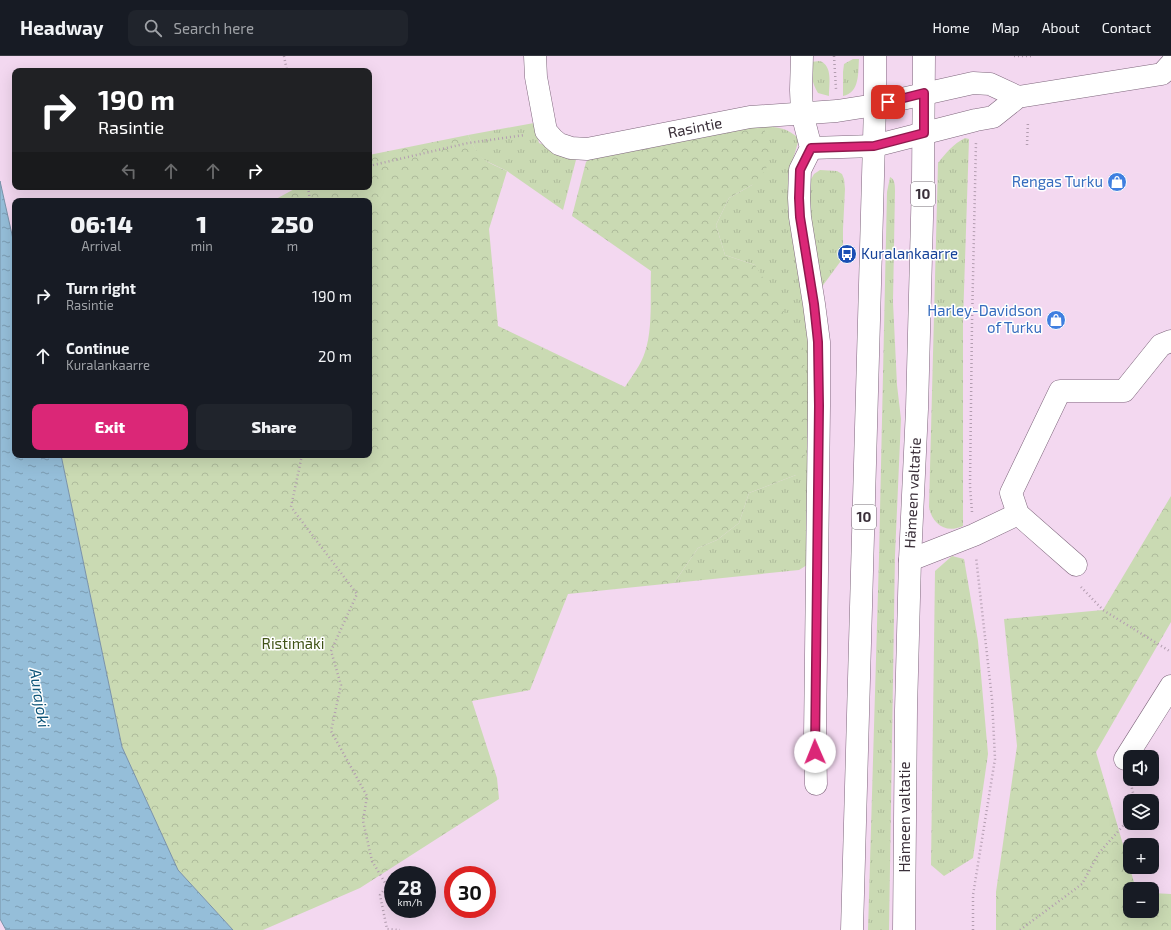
<!DOCTYPE html>
<meta charset="utf-8">
<style>
:root{--surface:#171b24;--page:#20242c;--text:#f1f3f6;--muted:#9ea1a6;--line:#363941;--accent:#db2777}
body{margin:0;font-family:"Exo 2",sans-serif;background:var(--page);color:var(--text);height:100vh;display:flex;flex-direction:column;font-size:15px;white-space:nowrap}
*{box-sizing:border-box;margin:0}
p{font-size:13px;color:var(--muted)}
.icon{flex:none;width:22px;height:22px;fill:none;stroke:currentColor;stroke-width:2;stroke-linecap:round;stroke-linejoin:round}
.map{position:relative;flex:1;overflow:hidden}
.details{position:absolute;left:12px;top:142px;width:360px;height:260px;display:flex;flex-direction:column;background:var(--surface);border-radius:8px;box-shadow:0 4px 16px #0002}
.details>*{flex:none}
.banner{position:absolute;left:12px;top:12px;width:360px;height:122px;border-radius:8px;box-shadow:0 4px 16px #0002;background:#202124;color:#fff;overflow:hidden}
.tools{position:absolute;left:1123px;top:694px;display:grid;gap:8px}
.tools a{display:grid;place-items:center;width:36px;height:36px;border-radius:8px;background:var(--surface);box-shadow:0 4px 16px #0002;font-size:20px}
.speed{position:absolute;left:384px;top:810px;display:flex;gap:8px;font-size:20px;font-weight:700;text-align:center}
.speed>*{display:grid;place-content:center;width:52px;height:52px;border-radius:50%;background:var(--surface);box-shadow:0 4px 16px #0002;line-height:1}
.speed small{font-size:10px;font-weight:400}
.speed .limit{border:6px solid #d22;background:#fff;color:#111}
.pin{position:absolute;display:grid;place-items:center;width:34px;height:34px;color:#fff;margin:-17px;border-radius:8px;box-shadow:0 2px 6px #0006}
.me{position:absolute;width:44px;margin:-22px;rotate:359deg;stroke-linejoin:round;filter:drop-shadow(0 0 3px #0008)}
.turn{display:flex;align-items:center;gap:14px;height:84px;padding:0 20px;font-size:18px}
.turn .icon{width:52px;height:52px;stroke-width:2.5}
.turn b{display:block;font-size:28px;line-height:34px}
.lanes{display:flex;align-items:center;height:38px;padding:0 20px;background:#0003;justify-content:center;gap:20px;direction:ltr}
.lanes .off{opacity:.35}
.eta{display:flex;justify-content:space-evenly;align-items:center;height:68px;text-align:center}
.eta b{font-size:24px;font-weight:800;line-height:28px}
.primary-button{display:flex;gap:8px;margin-top:auto;padding:8px 20px}
.primary-button a{flex:1;height:46px;border-radius:8px;background:var(--accent);color:#fff;font-size:16px;font-weight:800;line-height:46px;text-align:center}
.primary-button a+a{background:var(--page);color:var(--text)}
ul{padding:0;list-style:none}
li{display:flex;align-items:center;gap:12px;height:60px;padding:0 20px}
li div{flex:1}
li b{display:block;font-size:15px}
li em{font-style:normal}
header{display:flex;align-items:center;gap:24px;box-sizing:border-box;height:56px;padding:0 20px;background:var(--surface);border-bottom:1px solid var(--line)}
header strong{font-size:19px}
nav{display:flex;gap:22px;margin-inline-start:auto;font-size:14px}
.search{width:280px;height:36px;background:var(--page);display:flex;align-items:center;gap:10px;box-sizing:border-box;padding:0 14px;border-radius:8px;color:var(--muted);font-size:15px}
.map>svg:first-child{display:block}
.grass{fill:url(#grass-tufts)}
.forest{fill:url(#forest-crowns)}
.water{fill:url(#water-ripples);stroke:#7a93a9}
.lines{fill:none;stroke-linecap:round;stroke-linejoin:round}
.minor-casing{stroke:#7e667c;stroke-width:23}
.highway-casing{stroke:#7e667c;stroke-width:23}
.path{stroke:#b39db0;stroke-width:2.5;stroke-dasharray:1 3;stroke-linecap:butt}
.minor{stroke:#fff;stroke-width:22}
.highway{stroke:#fff;stroke-width:22}
.route-casing{stroke:#8e194d;stroke-width:10}
.route{stroke:#db2777;stroke-width:7}
.labels{text-anchor:middle;stroke-width:3;stroke-linejoin:round;paint-order:stroke}
.shield{fill:#fff;stroke:#756d74;stroke-width:1}
.shield-label{font-size:14px;font-weight:bold;fill:#3a2f39}
.street-label{font-size:15px;fill:#3a2f39;stroke:#fff}
.shop-label{font-size:15px;fill:#366cbe;stroke:#fff;text-anchor:end}
.transit-label{font-size:15px;fill:#164399;stroke:#fff;text-anchor:start}
.park-label{font-size:15px;fill:#405316;stroke:#fff}
.water-label{font-size:16px;font-style:italic;fill:#0f567a;stroke:#fff}
</style>
<header>
<strong>Headway</strong>
<div class="search"><svg class="icon" aria-label="search" viewBox="0 0 24 24"><circle cx="10" cy="10" r="6"/><path d="M15 15l6 6"/></svg>Search here</div>
<nav><a>Home</a><a>Map</a><a>About</a><a>Contact</a></nav>
</header>
<div class="map">
<svg width="1171" height="874" viewBox="0 0 1171 874">
<defs>
<pattern id="grass-tufts" width="24" height="20" patternUnits="userSpaceOnUse"><rect width="24" height="20" fill="#cadab3"/><path d="M3 7l-1-3M5 7V3M7 7l1-3M15 17l-1-3M17 17v-4M19 17l1-3" fill="none" stroke="#aebb9b"/></pattern>
<pattern id="forest-crowns" width="20" height="18" patternUnits="userSpaceOnUse"><rect width="20" height="18" fill="#cadab3"/><path d="M2 6a3 3 0 1 1 6 0M12 15a3 3 0 1 1 6 0" fill="none" stroke="#aebb9b"/></pattern>
<pattern id="water-ripples" width="26" height="14" patternUnits="userSpaceOnUse"><rect width="26" height="14" fill="#95bed9"/><path d="M2 4q2-2 4 0t4 0M15 11q2-2 4 0t4 0" fill="none" stroke="#7b9bb1"/></pattern>
</defs>
<rect width="100%" height="100%" fill="#f3d8f0"/>
<!-- grass -->
<g class="grass">
<path d="M 853,3 L 859,3 C 858,16 860,37 843,40 L 843,16 L 844,8 Z"/>
<path d="M 820,5 C 833,10 829,28 829,40 L 818,37 C 812,27 811,18 810,6 Z"/>
<path d="M 534,67 L 539,87 L 577,100 L 563,154 L 507,115 L 484,104 L 478,99 L 468,79 Z"/>
<path d="M 763,70 C 778,71 788,72 799,83 L 788,120 L 810,278 L 807,509 L 799,514 L 674,527 L 698,492 L 717,484 L 739,467 L 749,437 L 796,419 L 755,209 L 725,199 L 716,169 L 729,142 L 752,129 Z"/>
<path d="M 965,82 L 969,83 L 963,265 L 963,470 C 946,478 932,468 929,451 L 938,107 C 946,97 953,88 965,82 Z"/>
<path d="M 820,114 L 837,115 L 842,118 L 844,123 L 845,133 L 843,173 L 843,202 L 821,232 L 808,140 L 810,125 L 814,118 Z"/>
<path d="M 890,121 C 895,123 895,130 895,135 L 893,246 L 897,329 L 901,363 L 895,499 L 889,874 L 868,874 L 879,501 L 887,136 Z"/>
<path d="M 952,500 L 964,503 L 978,585 L 988,698 L 973,802 L 944,820 L 931,809 L 935,515 Z"/>
</g>
<!-- forest -->
<g class="forest">
<path d="M 743,69 L 763,70 L 770,90 L 766,114 L 752,129 L 729,142 L 716,169 L 725,199 L 755,209 L 802,285 L 809,354 L 805,403 L 796,419 L 749,437 L 739,467 L 717,484 L 698,492 L 674,527 L 568,538 L 530,634 L 472,645 L 497,722 L 499,743 L 360,832 L 263,874 L 233,874 L 178,814 L 122,691 L 61,399 L 369,399 L 369,145 L 269,145 L 276,143 L 298,131 L 369,131 L 369,99 L 468,79 C 481,105 481,103 507,115 L 489,173 L 498,270 L 625,331 C 632,320 641,309 645,296 C 653,272 650,240 651,215 L 572,160 L 586,106 L 594,98 Z"/>
<path d="M 1171,440 L 1171,566 L 1096,696 L 1136,833 L 1130,833 L 1130,855 L 1152,855 L 1152,837 L 1171,838 L 1171,874 L 996,874 L 996,836 L 1017,690 L 1004,563 L 1103,554 Z"/>
</g>
<!-- water -->
<path class="water" d="M 0,125 L 15,192 L 15,399 L 61,399 L 122,691 L 178,814 L 233,874 L 6,874 L 0,863 Z"/>
<g class="lines">
<defs>
<g id="minor">
<path d="M 535,0 L 536,21 L 546,75 L 553,83 L 559,88 L 571,92 L 587,93 L 750,61 L 837,55 L 875,49 L 973,27 L 990,28 L 1018,41"/>
<path d="M 802,0 L 801,34 L 802,57 L 811,92 L 800,114 L 799,142 L 800,161 L 814,248 L 819,286 L 819,350 L 815,681 L 816,728"/>
<path d="M 811,92 L 874,90 L 976,64 L 993,61 L 1018,41 L 1162,18 L 1171,8"/>
<path d="M 910,504 L 974,479 L 1018,458"/>
<path d="M 1076,509 L 1018,458 L 1011,437 L 1060,335 L 1124,335 L 1161,289 L 1171,285"/>
<path d="M 1125,703 L 1171,630"/>
</g>
<g id="highway">
<path d="M 852,874 L 875,49 L 875,0"/>
<path d="M 904,874 L 906,654 L 910,504 L 917,353 L 923,124 L 924,0"/>
</g>
</defs>
<!-- minor casing -->
<use href="#minor" class="minor-casing"/>
<!-- highway casing -->
<use href="#highway" class="highway-casing"/>
<!-- path -->
<g class="path">
<path d="M 284,0 L 287,15"/>
<path d="M 834,0 L 836,33"/>
<path d="M 1014,0 L 1032,0"/>
<path d="M 1027,89 L 1028,65"/>
<path d="M 369,110 L 468,87 L 525,79"/>
<path d="M 308,131 L 310,145"/>
<path d="M 302,399 L 291,451 L 357,538 L 331,595 L 341,629 L 331,675 L 367,740 L 363,765 L 372,805 L 387,830 L 380,839 L 387,873 L 400,874"/>
<path d="M 972,456 L 970,430 L 972,267 L 976,86"/>
<path d="M 1081,531 L 1103,554 L 1171,596"/>
<path d="M 1130,724 L 1135,745"/>
<path d="M 973,874 L 973,839 L 995,703 L 992,643 L 976,501"/>
<path d="M 1020,874 L 1082,828 L 1099,797 L 1130,762"/>
</g>
<!-- minor -->
<use href="#minor" class="minor"/>
<!-- highway -->
<use href="#highway" class="highway"/>
</g>
<g class="lines">
<defs>
<path id="route" d="M 815,696 L 819,350 L 818,286 L 814,248 L 800,161 L 799,142 L 800,114 L 811,92 L 874,90 L 924,77 L 924,37 L 888,46"/>
</defs>
<!-- route casing -->
<use href="#route" class="route-casing"/>
<!-- route -->
<use href="#route" class="route"/>
</g>
<!-- icons -->
<defs>
<symbol id="shop-disc" viewBox="-11 -11 22 22"><circle r="9.5" fill="#3f7fe0" stroke="#fff"/><path d="M-5-2.5h2.3a2.7 3.5 0 0 1 5.4 0H5L5.5 6h-11ZM-1.5-2.5h3a1.5 2.3 0 0 0-3 0Z" fill="#fff"/></symbol>
<symbol id="bus-disc" viewBox="-11 -11 22 22"><circle r="9.5" fill="#1a4fb4" stroke="#fff"/><path d="M-5-6H5V4H4V6H2V4H-2V6H-4V4H-5ZM-3.5-4V0h7V-4ZM-3.5 1.2v1.5H-2V1.2ZM2 1.2v1.5H3.5V1.2Z" fill="#fff"/></symbol>
</defs>
<g fill-rule="evenodd">
<use href="#shop-disc" x="1106" y="115" width="22" height="22"/>
<use href="#bus-disc" x="836" y="187" width="22" height="22"/>
<use href="#shop-disc" x="1045" y="253" width="22" height="22"/>
</g>
<g class="labels">
<!-- shield labels -->
<g class="shield">
<rect x="911" y="126" width="24" height="24" rx="3"/>
<rect x="852" y="449" width="24" height="24" rx="3"/>
</g>
<g class="shield-label">
<text x="923" y="143">10</text>
<text x="864" y="466">10</text>
</g>
<!-- street labels -->
<g class="street-label">
<text transform="translate(695 72) rotate(-11)" y="5">Rasintie</text>
<text transform="translate(913 437) rotate(-87)" y="5">Hämeen valtatie</text>
<text transform="translate(905 761) rotate(-90)" y="5">Hämeen valtatie</text>
</g>
<!-- shop labels -->
<g class="shop-label">
<text x="1103" y="131">Rengas Turku</text>
<text x="1042" y="260">Harley-Davidson<tspan x="1042" dy="17">of Turku</tspan></text>
</g>
<!-- transit labels -->
<g class="transit-label">
<text x="861" y="203">Kuralankaarre</text>
</g>
<!-- park labels -->
<g class="park-label">
<text x="293" y="593">Ristimäki</text>
</g>
<!-- water labels -->
<g class="water-label">
<text transform="translate(40 642) rotate(81)" y="6">Aurajoki</text>
</g>
</g>
</svg>
<div class="tools">
<a><svg class="icon" aria-label="sound" viewBox="0 0 24 24"><path d="M4 9h4l5-4v14l-5-4H4zM17 9q2 3 0 6"/></svg></a>
<a><svg class="icon" aria-label="layers" viewBox="0 0 24 24"><path d="M12 4l9 5-9 5-9-5zM3 14l9 5 9-5"/></svg></a>
<a>+</a>
<a>−</a>
</div>
<div class="speed"><div>28<small>km/h</small></div><div class="limit">30</div></div>
<div class="pin" style="left:888px;top:46px;background:#d93025"><svg class="icon" aria-label="arrive" viewBox="0 0 24 24"><path d="M6 21V4h12l-3 4 3 4H6"/></svg></div>
<svg class="me" style="left:815px;top:696px" viewBox="-20 -20 40 40"><circle r="19" fill="#fff"/><path d="M0-13L10 11 0 6-10 11z" fill="#db2777"/></svg>
<div class="banner">
<div class="turn"><svg class="icon" aria-label="right" viewBox="0 0 24 24"><path d="M7 20v-9h11M14 6l5 5-5 5"/></svg><div><b>190 m</b>Rasintie</div></div>
<div class="lanes"><svg class="icon off" aria-label="left" viewBox="0 0 24 24"><path d="M17 20v-9H6M10 6l-5 5 5 5"/></svg><svg class="icon off" aria-label="ahead" viewBox="0 0 24 24"><path d="M12 20V5M6 11l6-6 6 6"/></svg><svg class="icon off" aria-label="ahead" viewBox="0 0 24 24"><path d="M12 20V5M6 11l6-6 6 6"/></svg><svg class="icon" aria-label="right" viewBox="0 0 24 24"><path d="M7 20v-9h11M14 6l5 5-5 5"/></svg></div>
</div>
<section class="details">
<div class="eta">
<div><b>06:14</b><p>Arrival</p></div>
<div><b>1</b><p>min</p></div>
<div><b>250</b><p>m</p></div>
</div>
<ul>
<li><svg class="icon" aria-label="right" viewBox="0 0 24 24"><path d="M7 20v-9h11M14 6l5 5-5 5"/></svg><div><b>Turn right</b><p>Rasintie</p></div><em>190 m</em></li>
<li><svg class="icon" aria-label="ahead" viewBox="0 0 24 24"><path d="M12 20V5M6 11l6-6 6 6"/></svg><div><b>Continue</b><p>Kuralankaarre</p></div><em>20 m</em></li>
</ul>
<div class="primary-button"><a>Exit</a><a>Share</a></div>
</section>
</div>
